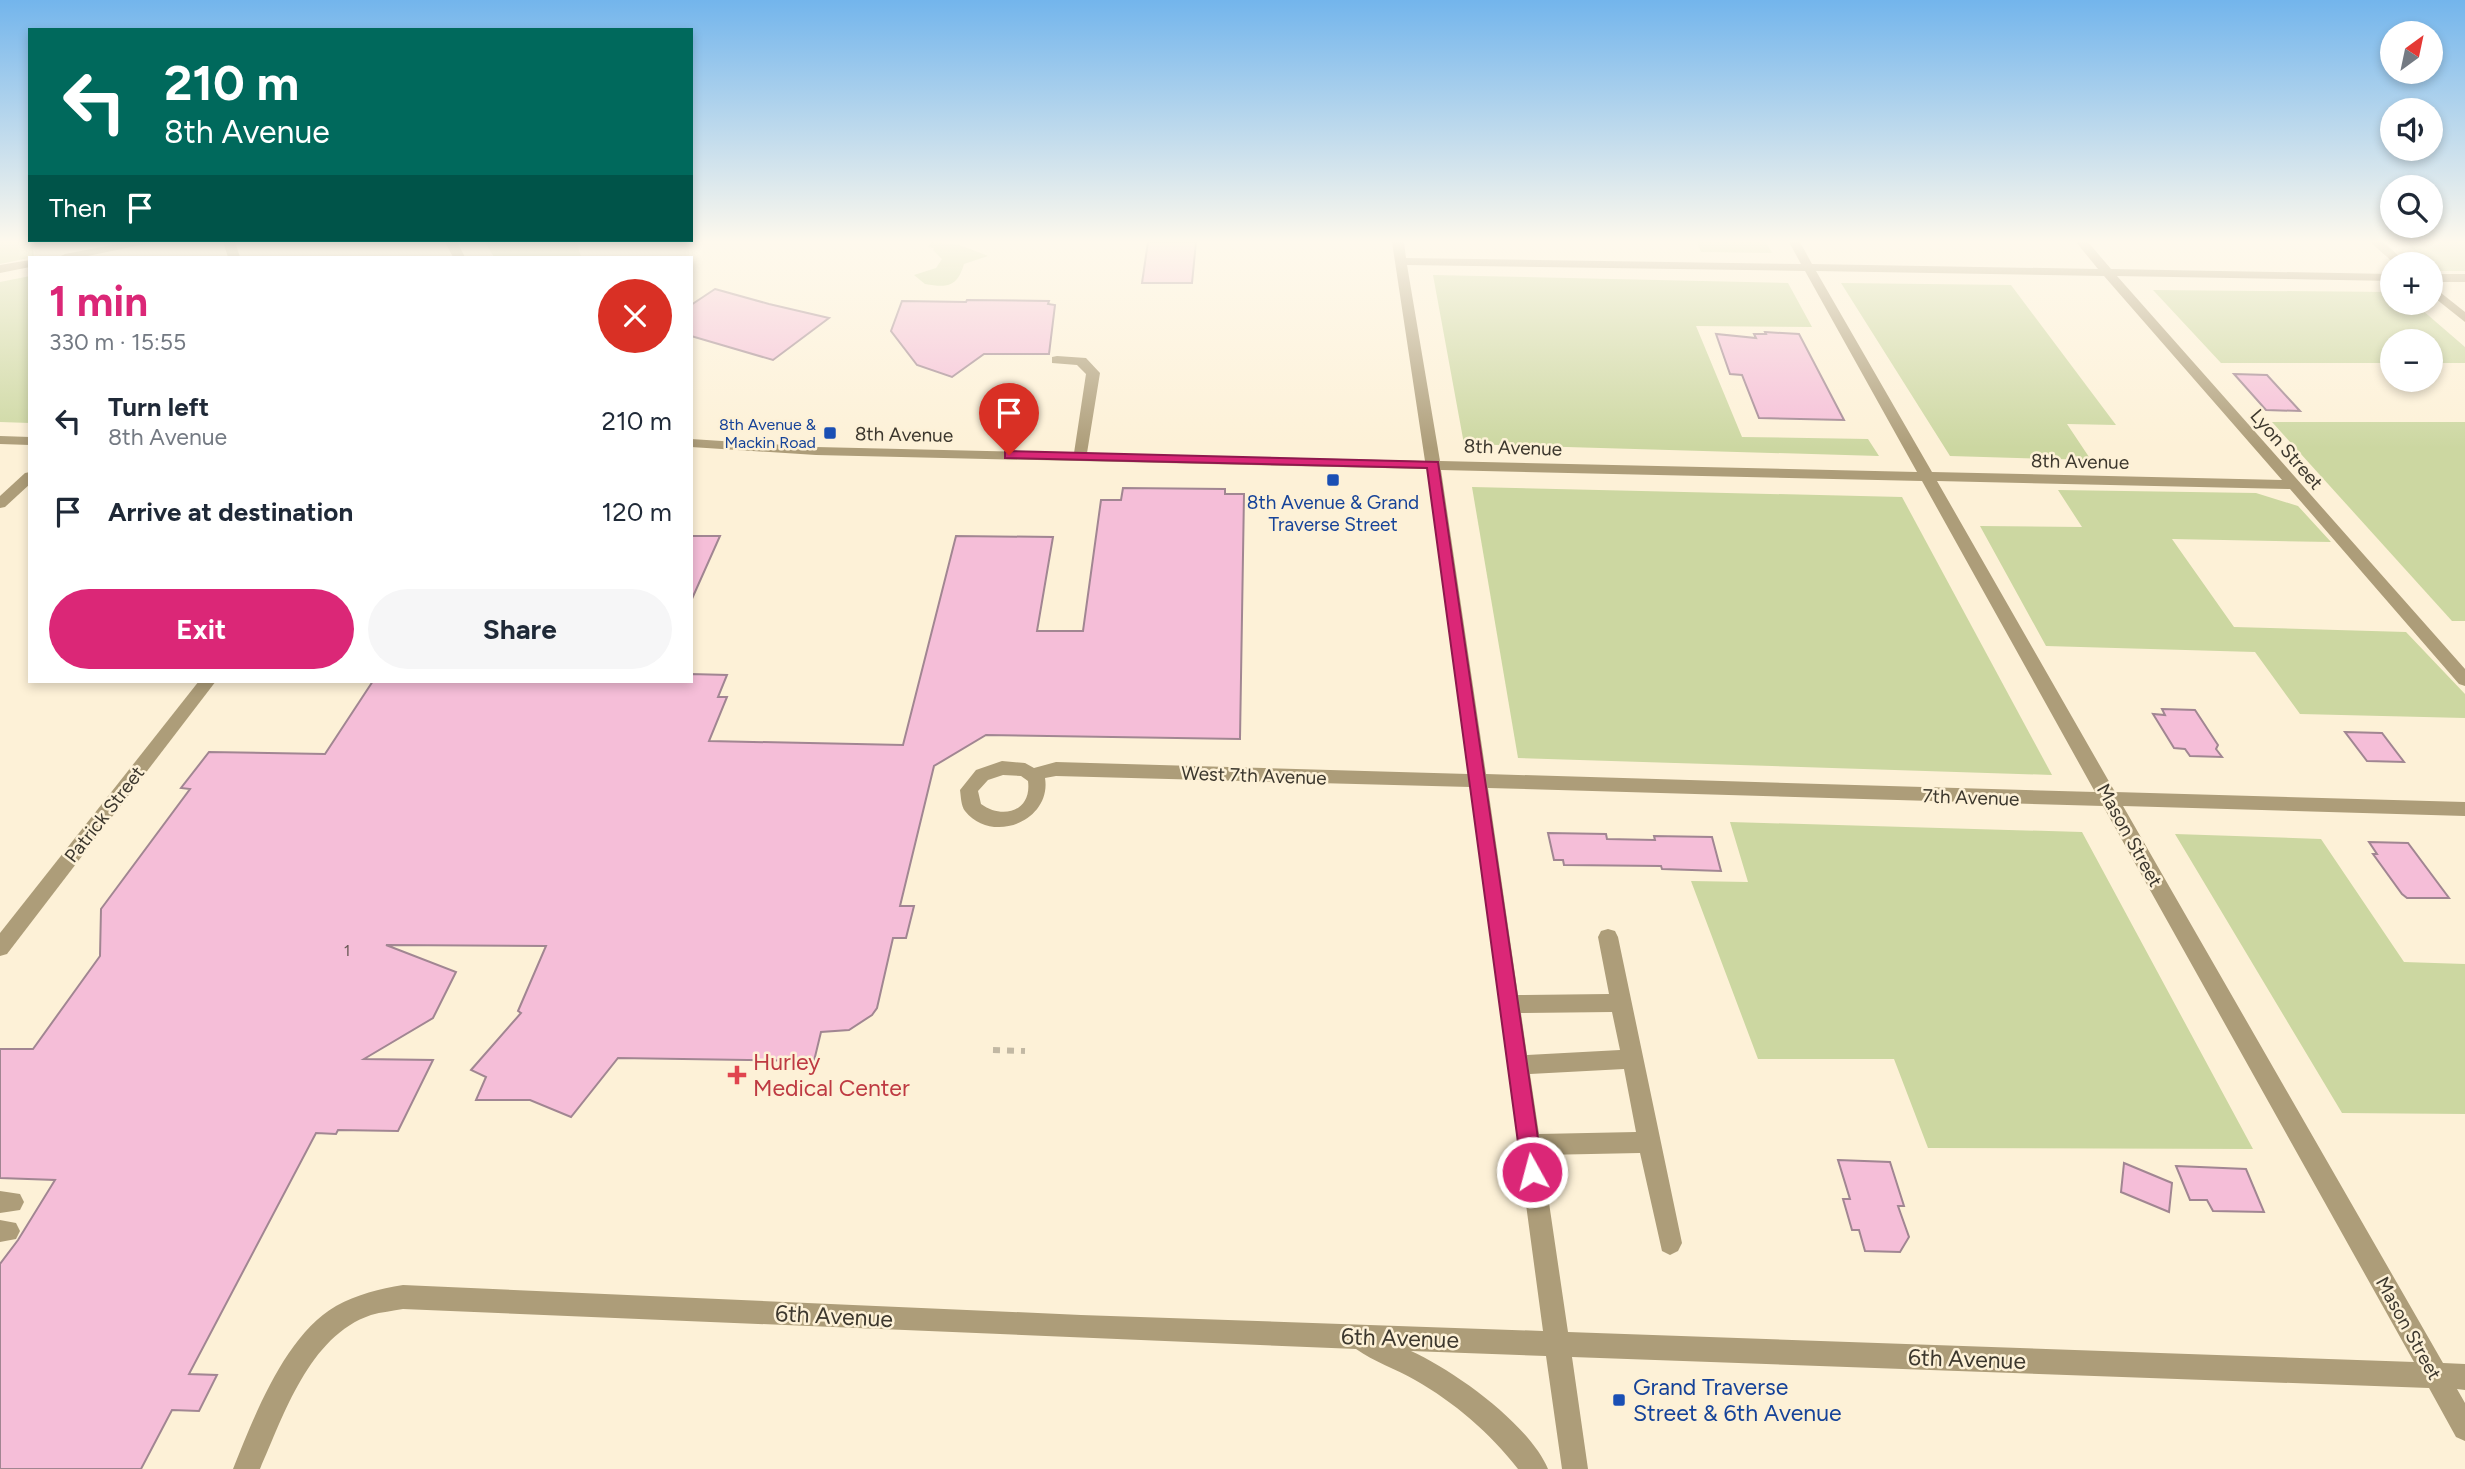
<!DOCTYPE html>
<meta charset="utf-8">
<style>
:root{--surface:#fff;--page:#f6f6f7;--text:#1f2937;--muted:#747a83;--accent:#db2777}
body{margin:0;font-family:Figtree,sans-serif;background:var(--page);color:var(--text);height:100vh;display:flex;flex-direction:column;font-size:26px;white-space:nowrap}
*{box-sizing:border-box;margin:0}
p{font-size:23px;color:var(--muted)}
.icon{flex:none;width:38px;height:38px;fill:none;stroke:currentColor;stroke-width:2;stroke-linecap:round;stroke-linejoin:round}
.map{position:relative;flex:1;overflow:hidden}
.side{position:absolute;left:28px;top:256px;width:665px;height:427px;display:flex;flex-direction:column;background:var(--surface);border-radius:0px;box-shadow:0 4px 10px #0003}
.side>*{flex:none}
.hud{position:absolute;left:28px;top:28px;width:665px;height:214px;border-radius:0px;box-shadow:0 4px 10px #0003;background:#00695c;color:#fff;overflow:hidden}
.needle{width:46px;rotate:33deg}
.tools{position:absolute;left:2380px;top:21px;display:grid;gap:14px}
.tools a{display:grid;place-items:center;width:63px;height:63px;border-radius:50%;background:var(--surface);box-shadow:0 4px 10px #0003;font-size:35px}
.pin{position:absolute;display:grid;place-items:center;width:60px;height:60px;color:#fff;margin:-72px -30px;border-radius:50% 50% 50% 0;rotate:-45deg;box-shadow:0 0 7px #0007}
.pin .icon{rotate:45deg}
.me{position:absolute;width:77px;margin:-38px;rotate:353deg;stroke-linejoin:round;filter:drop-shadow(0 0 5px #0008)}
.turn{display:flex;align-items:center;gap:24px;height:147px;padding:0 21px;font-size:32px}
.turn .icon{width:91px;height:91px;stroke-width:2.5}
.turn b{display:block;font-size:49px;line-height:60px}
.then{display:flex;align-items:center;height:66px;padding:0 21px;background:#0003;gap:14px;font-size:26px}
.round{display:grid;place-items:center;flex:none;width:74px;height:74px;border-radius:37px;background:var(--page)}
.overview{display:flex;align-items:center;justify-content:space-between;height:119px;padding:0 21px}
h1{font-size:42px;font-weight:700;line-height:52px;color:var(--accent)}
.button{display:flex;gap:14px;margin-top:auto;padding:14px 21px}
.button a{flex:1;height:80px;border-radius:42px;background:var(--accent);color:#fff;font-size:28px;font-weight:700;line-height:80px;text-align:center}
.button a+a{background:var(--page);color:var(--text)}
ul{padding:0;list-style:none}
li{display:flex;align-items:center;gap:21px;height:91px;padding:0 21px}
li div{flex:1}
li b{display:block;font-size:26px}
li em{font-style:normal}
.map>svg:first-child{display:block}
.green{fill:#ccd7a1}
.building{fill:#f5bed8;stroke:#a18692;stroke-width:2}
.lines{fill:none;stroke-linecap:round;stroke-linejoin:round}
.path{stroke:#c2b8a3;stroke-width:6;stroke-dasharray:7 7;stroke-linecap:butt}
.minor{fill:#ad9d79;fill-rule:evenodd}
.route{fill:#db2777;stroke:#8e194d;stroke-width:2}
.transit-dot{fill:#1a4fb4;stroke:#fdf1d7;stroke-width:2.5}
.health-dot{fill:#e0444e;stroke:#fdf1d7;stroke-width:2.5}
.labels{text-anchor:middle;stroke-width:5;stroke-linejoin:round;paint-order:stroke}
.far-transit-label{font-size:16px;fill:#164399;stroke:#fdf1d7;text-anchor:end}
.number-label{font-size:16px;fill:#6b5a58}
.street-label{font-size:19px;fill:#3d382e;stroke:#fdf1d7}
.transit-label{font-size:19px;fill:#164399;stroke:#fdf1d7}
.near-health-label{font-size:23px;fill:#be3a42;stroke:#fdf1d7;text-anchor:start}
.near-street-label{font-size:23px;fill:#3d382e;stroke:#fdf1d7}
.near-transit-label{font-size:23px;fill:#164399;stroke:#fdf1d7;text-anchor:start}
</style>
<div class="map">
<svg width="2465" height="1469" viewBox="0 0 2465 1469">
<rect width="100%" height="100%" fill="#fdf1d7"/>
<!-- green -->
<g class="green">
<path d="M 0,242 L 32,242 L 34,257 L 0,264 Z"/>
<path d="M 485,242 L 577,242 L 581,257 L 494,257 Z"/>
<path d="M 932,242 L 960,245 L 988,256 L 964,264 C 957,287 948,288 925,284 L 914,275 L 936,268 L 942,259 L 933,250 L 934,248 L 928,247 Z"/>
<path d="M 1697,242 L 1766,242 L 1772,253 L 1701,252 Z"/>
<path d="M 2404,242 L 2465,242 L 2465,271 L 2439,271 Z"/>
<path d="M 1433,275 L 1788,283 L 1812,327 L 1696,326 L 1742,437 L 1868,439 L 1879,456 L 1464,444 Z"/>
<path d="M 30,276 L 30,423 L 0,422 L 0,282 Z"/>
<path d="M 1841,283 L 2011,285 L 2116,425 L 2067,424 L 2091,460 L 1950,456 Z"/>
<path d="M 2153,290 L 2392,292 L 2392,303 L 2414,303 L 2465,347 L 2465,363 L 2431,363 L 2431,341 L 2392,341 L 2392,363 L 2221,363 Z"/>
<path d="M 2272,422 L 2465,422 L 2465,621 L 2452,621 Z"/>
<path d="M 1472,487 L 1902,497 L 2052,775 L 1518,758 Z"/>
<path d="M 2058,490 L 2256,493 L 2298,506 L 2331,542 L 2172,539 L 2234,627 L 2406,632 L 2465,694 L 2465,718 L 2300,714 L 2255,652 L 2046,646 L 1980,526 L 2082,527 Z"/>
<path d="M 1730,822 L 2082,832 L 2253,1149 L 1928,1148 L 1894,1059 L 1758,1059 L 1691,881 L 1748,882 Z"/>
<path d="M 2175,834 L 2321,839 L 2404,962 L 2465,964 L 2465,1114 L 2342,1113 Z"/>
</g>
<!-- building -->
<g class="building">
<path d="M 1148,242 L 1196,242 L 1192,283 L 1142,283 Z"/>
<path d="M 715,289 L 769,304 L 829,318 L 773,360 L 691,336 L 691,305 Z"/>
<path d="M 967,300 L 1049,301 L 1048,304 L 1055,305 L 1049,354 L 984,354 L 952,377 L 917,365 L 891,331 L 902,301 L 966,302 Z"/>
<path d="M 1765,332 L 1799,334 L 1844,420 L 1759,418 L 1742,375 L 1730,374 L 1716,334 L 1756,338 L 1754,334 L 1766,334 Z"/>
<path d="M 2234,374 L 2267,375 L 2300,411 L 2266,410 Z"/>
<path d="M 1123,488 L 1225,489 L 1225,494 L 1244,494 L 1240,739 L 986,735 L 934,766 L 900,906 L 914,906 L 906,938 L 893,938 L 877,1008 L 872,1015 L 849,1030 L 821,1032 L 814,1061 L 618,1058 L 571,1117 L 530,1100 L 476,1100 L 486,1077 L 471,1070 L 521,1013 L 518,1011 L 546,946 L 386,945 L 456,972 L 433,1018 L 364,1059 L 433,1060 L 398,1131 L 338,1130 L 336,1134 L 316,1133 L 189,1374 L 217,1375 L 199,1411 L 172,1410 L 141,1469 L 0,1469 L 0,1264 L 18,1240 L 55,1180 L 0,1178 L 0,1049 L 33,1049 L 100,956 L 101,909 L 190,789 L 181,788 L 209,752 L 325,754 L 373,681 L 691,681 L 691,674 L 727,675 L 718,697 L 727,697 L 709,741 L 903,745 L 956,536 L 1053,537 L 1037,631 L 1083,631 L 1101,500 L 1121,500 Z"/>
<path d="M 691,536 L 720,536 L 691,601 Z"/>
<path d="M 2162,709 L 2195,710 L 2218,745 L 2216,749 L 2222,757 L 2190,756 L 2185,749 L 2174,748 L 2153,714 L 2165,715 Z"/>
<path d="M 2345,732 L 2382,733 L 2404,762 L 2367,761 Z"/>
<path d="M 1548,833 L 1606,834 L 1607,839 L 1655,840 L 1654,836 L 1712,837 L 1721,871 L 1662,869 L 1661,866 L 1564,865 L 1563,860 L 1554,860 Z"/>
<path d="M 2369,842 L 2408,843 L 2449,898 L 2407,898 L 2402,894 L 2373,854 L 2377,854 Z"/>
<path d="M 1838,1160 L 1890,1162 L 1904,1206 L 1898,1206 L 1909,1237 L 1900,1252 L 1865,1251 L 1859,1230 L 1852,1230 L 1843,1199 L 1850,1199 Z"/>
<path d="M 2124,1163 L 2172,1183 L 2169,1212 L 2121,1192 Z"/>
<path d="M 2176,1166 L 2246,1169 L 2264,1212 L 2213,1211 L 2207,1200 L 2190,1200 Z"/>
</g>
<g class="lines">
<!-- path -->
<path class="path" d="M 993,1050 L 1025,1051"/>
<!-- minor -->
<g class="minor">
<path d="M 128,242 L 155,242 L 83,257 L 59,257 L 65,254 Z"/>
<path d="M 223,242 L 235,242 L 240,257 L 228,257 Z"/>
<path d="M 445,242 L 457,242 L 465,257 L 453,257 Z"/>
<path d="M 1392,242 L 1404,242 L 1406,258 L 1801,264 L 1789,242 L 1800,242 L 1812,264 L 2098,269 L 2076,242 L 2088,242 L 2111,269 L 2392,274 L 2392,281 L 2117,276 L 2465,669 L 2465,686 L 2459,684 L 2290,489 L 1937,481 L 2115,792 L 2465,802 L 2465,816 L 2123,806 L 2443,1363 L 2465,1364 L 2465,1390 L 2457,1389 L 2465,1403 L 2465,1441 L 2456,1437 L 2429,1388 L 1572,1357 L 1588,1469 L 1562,1469 L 1546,1356 L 1411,1351 C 1455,1371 1529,1424 1548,1469 L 1518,1469 C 1490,1433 1454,1402 1415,1380 C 1396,1369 1374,1362 1356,1349 L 403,1309 C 393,1311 381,1312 371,1315 C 309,1336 284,1415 260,1469 L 233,1469 C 254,1417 285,1335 336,1306 C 358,1294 379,1289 403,1285 L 1081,1315 L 1543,1331 L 1470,787 L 1056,776 L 1045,778 C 1052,821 992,845 965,811 C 961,806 961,797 960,790 L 976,770 L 1002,761 L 1025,763 L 1034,768 L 1056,762 L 1468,774 L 1427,469 L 816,455 L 691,447 L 691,439 L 816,447 L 1074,453 L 1086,374 L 1077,365 L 1052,363 L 1052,357 L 1057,356 L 1086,358 L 1100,373 L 1087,453 L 1425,461 ZM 1407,265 L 1805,271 L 1917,472 L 1440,461 ZM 1816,271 L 2104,276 L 2282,480 L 1932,472 ZM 1441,470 L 1922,481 L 2095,792 L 1486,774 ZM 1003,775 L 1021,776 L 1028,781 C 1032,811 1003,820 981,804 L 978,791 L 988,780 ZM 1488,788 L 2103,806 L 2414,1362 L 1568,1332 L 1542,1155 L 1640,1153 L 1662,1251 L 1670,1255 L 1678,1251 L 1682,1243 L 1618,937 L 1615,931 L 1608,929 L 1601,931 L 1598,937 L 1609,994 L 1518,995 ZM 1612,1012 L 1620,1050 L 1527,1055 L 1521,1013 ZM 1624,1069 L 1636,1132 L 1539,1134 L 1530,1074 Z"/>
<path d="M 2370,242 L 2383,242 L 2408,264 L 2395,264 Z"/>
<path d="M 30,260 L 30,267 L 0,273 L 0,265 Z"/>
<rect x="2431" y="274" width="34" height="8"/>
<path d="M 2431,285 L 2465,312 L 2465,322 L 2431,295 Z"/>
<path d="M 0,436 L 30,437 L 30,445 L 0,444 Z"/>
<path d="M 30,472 L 30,484 L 5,507 L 0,508 L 0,496 L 25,473 Z"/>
<path d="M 199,681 L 216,681 L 7,954 L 0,956 L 0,933 Z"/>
<path d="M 0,1191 L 20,1194 L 24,1202 L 20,1210 L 0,1213 Z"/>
<path d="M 0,1220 L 16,1223 L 20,1231 L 16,1239 L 0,1242 Z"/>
</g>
</g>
<!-- sky -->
<linearGradient id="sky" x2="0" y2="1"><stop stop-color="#73b5ec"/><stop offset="0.54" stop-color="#fef9ed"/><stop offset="1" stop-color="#fef9ed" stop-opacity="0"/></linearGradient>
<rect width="2465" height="448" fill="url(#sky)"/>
<!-- route -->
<path class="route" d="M 1009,451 L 1438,462 L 1543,1172 L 1540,1179 L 1532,1182 L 1525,1179 L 1522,1172 L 1427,468 L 1005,458 L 1005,452 Z"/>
<!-- markers -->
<g class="transit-dot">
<rect x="823" y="426" width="14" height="14" rx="3.5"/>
<rect x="1326" y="473" width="14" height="14" rx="3.5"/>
<rect x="1612" y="1393" width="14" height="14" rx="3.5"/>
</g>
<path class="health-dot" d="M733.5 1064.5h7v7h7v7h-7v7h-7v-7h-7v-7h7z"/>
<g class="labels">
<!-- far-transit labels -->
<g class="far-transit-label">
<text x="816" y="430">8th Avenue &amp;<tspan x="816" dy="18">Mackin Road</tspan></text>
</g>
<!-- number labels -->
<g class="number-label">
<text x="347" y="956">1</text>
</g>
<!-- street labels -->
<g class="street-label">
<text transform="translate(904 434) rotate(1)" y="7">8th Avenue</text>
<text transform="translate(1513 447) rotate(2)" y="7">8th Avenue</text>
<text transform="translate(2287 449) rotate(49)" y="7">Lyon Street</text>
<text transform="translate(2080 461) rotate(1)" y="7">8th Avenue</text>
<text transform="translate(1254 775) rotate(2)" y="7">West 7th Avenue</text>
<text transform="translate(1971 797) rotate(2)" y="7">7th Avenue</text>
<text transform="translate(104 814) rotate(-52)" y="7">Patrick Street</text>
<text transform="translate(2130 835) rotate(61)" y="7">Mason Street</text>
<text transform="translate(2409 1328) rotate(61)" y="7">Mason Street</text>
</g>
<!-- transit labels -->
<g class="transit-label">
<text x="1333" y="509">8th Avenue &amp; Grand<tspan x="1333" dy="22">Traverse Street</tspan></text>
</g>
<!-- near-health labels -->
<g class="near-health-label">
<text x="753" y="1070">Hurley<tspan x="753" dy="26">Medical Center</tspan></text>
</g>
<!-- near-street labels -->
<g class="near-street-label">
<text transform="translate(834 1316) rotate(3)" y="8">6th Avenue</text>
<text transform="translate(1400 1338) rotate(2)" y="8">6th Avenue</text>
<text transform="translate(1967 1359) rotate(2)" y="8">6th Avenue</text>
</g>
<!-- near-transit labels -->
<g class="near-transit-label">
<text x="1633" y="1395">Grand Traverse<tspan x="1633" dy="26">Street &amp; 6th Avenue</tspan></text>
</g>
</g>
</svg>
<div class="tools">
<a><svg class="needle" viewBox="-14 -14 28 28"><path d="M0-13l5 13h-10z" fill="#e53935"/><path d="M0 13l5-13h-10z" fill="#747a83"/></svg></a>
<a><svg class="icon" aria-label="sound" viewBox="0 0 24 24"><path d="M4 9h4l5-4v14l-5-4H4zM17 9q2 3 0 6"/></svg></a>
<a><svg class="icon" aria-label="search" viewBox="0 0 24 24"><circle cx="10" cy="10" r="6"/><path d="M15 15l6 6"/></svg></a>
<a>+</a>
<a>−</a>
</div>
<div class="pin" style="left:1009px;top:455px;background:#d93025"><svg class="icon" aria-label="arrive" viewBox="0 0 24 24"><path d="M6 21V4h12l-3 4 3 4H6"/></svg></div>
<svg class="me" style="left:1532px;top:1172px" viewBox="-20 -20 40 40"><circle r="17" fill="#db2777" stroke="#fff" stroke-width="3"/><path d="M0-11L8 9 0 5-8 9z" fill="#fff"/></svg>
<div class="hud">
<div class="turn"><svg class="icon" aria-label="left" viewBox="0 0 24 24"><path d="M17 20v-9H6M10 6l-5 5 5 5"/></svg><div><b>210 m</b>8th Avenue</div></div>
<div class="then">Then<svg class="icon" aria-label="arrive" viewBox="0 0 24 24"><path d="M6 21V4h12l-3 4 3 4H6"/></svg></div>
</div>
<section class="side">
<div class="overview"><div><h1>1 min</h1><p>330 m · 15:55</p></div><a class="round" style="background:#d93025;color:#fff"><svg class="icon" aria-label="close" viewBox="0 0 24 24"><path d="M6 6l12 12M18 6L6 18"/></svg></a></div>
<ul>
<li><svg class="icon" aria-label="left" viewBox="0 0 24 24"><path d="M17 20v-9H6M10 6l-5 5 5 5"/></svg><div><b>Turn left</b><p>8th Avenue</p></div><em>210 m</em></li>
<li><svg class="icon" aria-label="arrive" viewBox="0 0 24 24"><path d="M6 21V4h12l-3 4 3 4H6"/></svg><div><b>Arrive at destination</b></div><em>120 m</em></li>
</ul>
<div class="button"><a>Exit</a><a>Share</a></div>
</section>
</div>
